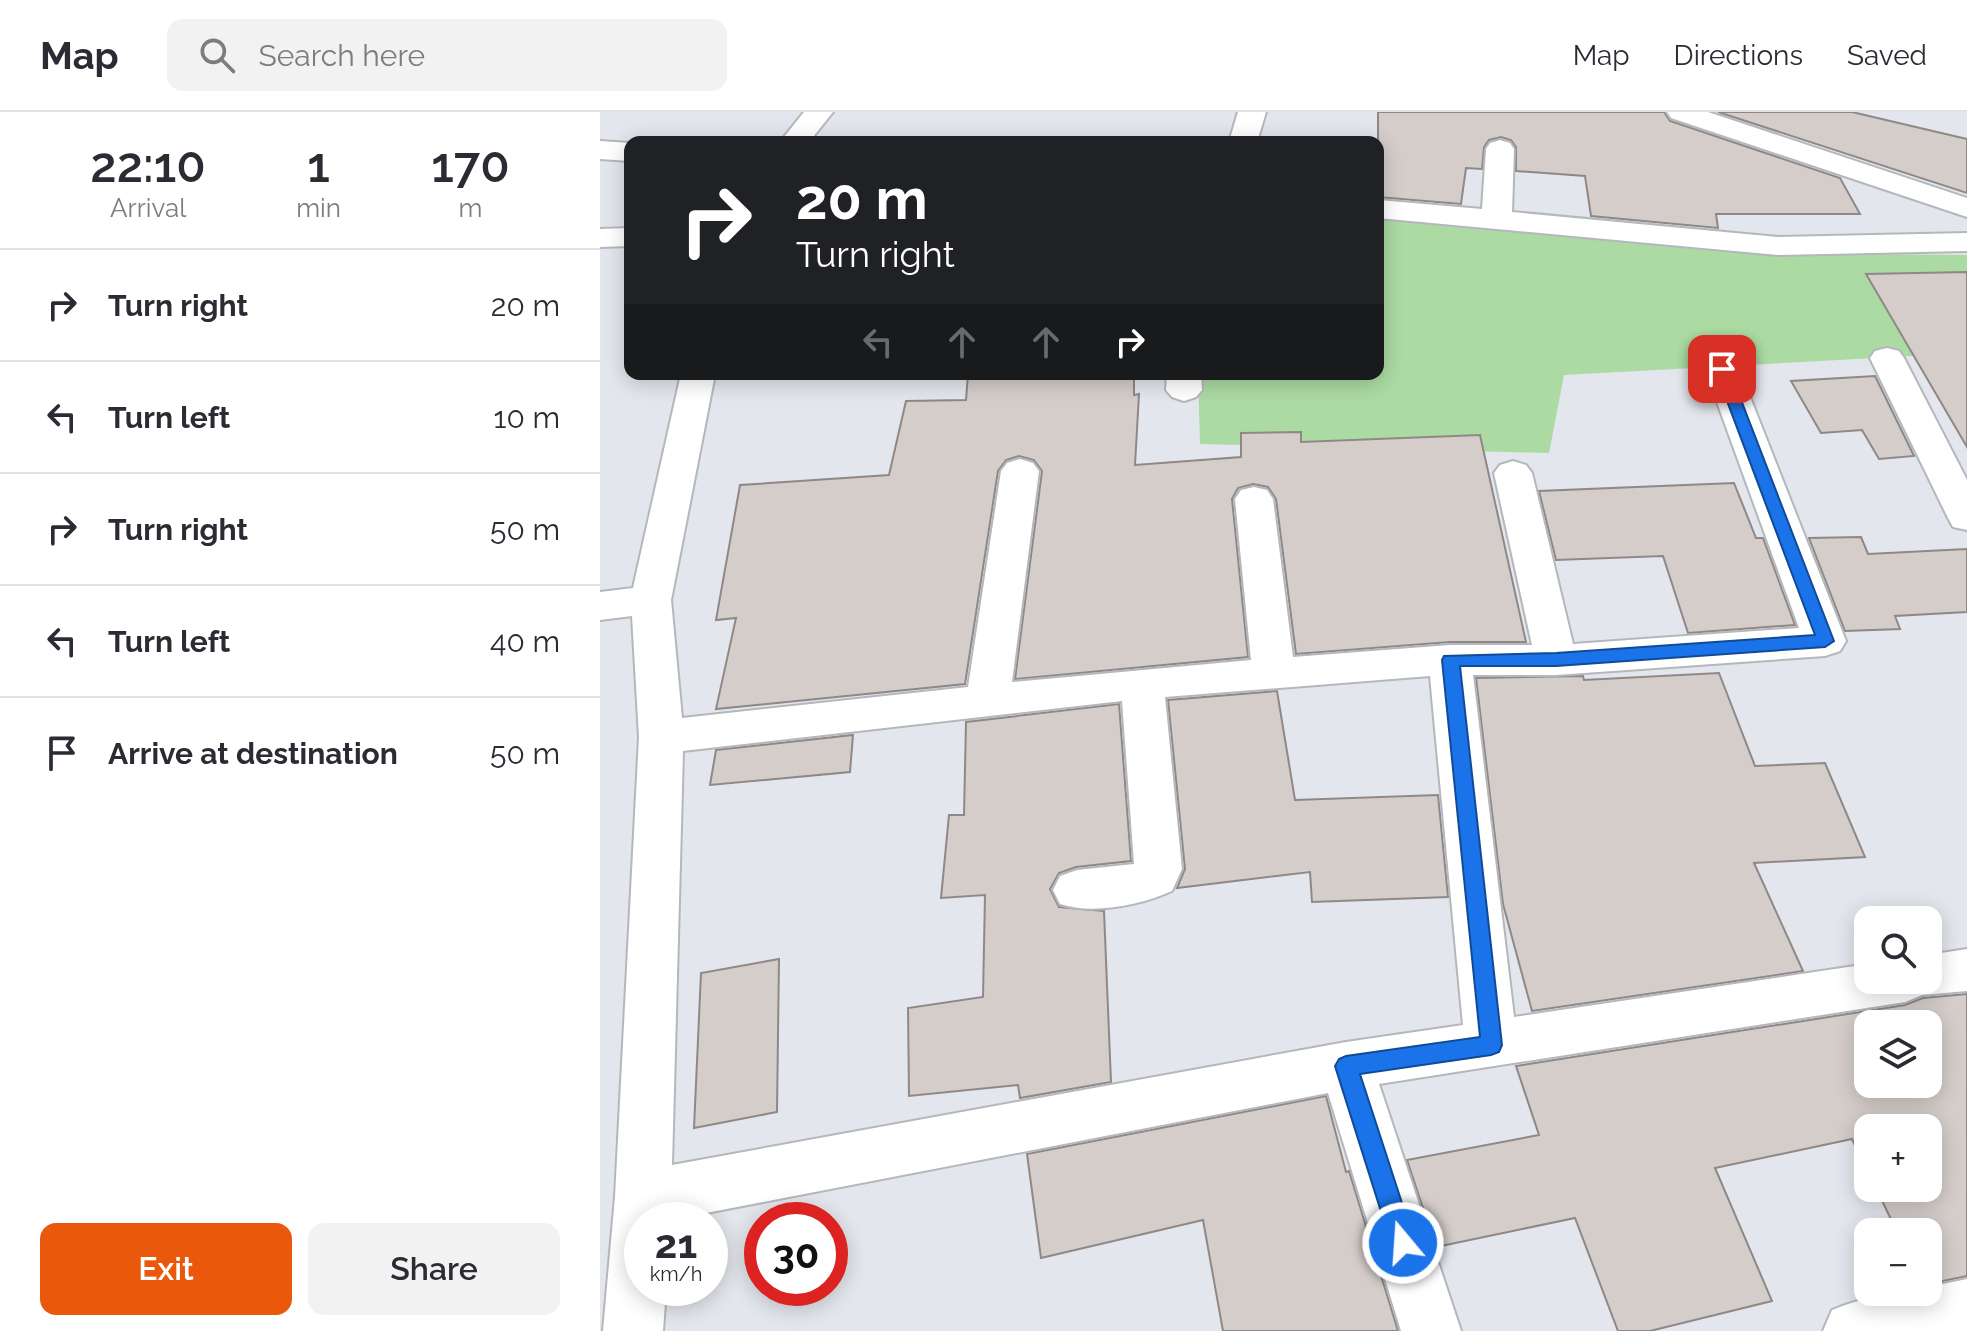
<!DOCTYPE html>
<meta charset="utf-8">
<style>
:root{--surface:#fff;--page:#f2f2f3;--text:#2b2b33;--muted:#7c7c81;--line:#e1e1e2;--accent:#ea580c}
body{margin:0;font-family:Raleway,sans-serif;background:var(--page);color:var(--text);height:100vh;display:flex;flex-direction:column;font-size:30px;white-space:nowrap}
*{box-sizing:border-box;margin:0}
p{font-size:26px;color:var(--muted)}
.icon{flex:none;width:44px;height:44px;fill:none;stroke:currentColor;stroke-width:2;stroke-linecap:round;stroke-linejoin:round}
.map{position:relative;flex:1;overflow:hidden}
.drawer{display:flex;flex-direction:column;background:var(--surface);width:600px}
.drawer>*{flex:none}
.guide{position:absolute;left:24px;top:24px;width:760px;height:244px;border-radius:16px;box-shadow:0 4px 20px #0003;background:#202124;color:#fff;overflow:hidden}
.fabs{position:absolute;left:1254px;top:794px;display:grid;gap:16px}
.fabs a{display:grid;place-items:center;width:88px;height:88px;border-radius:16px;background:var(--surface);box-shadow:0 4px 20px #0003;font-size:40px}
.speed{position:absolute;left:24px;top:1090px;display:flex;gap:16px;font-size:40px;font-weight:700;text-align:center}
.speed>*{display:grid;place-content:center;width:104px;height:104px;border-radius:50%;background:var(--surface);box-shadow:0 4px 20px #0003;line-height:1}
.speed small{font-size:20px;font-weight:400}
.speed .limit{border:12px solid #d22;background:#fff;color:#111}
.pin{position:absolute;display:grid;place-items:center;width:68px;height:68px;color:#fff;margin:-34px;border-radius:16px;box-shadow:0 4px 12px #0006}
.me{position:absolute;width:88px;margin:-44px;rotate:342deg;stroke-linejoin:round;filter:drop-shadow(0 0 6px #0008)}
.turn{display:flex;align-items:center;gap:28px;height:168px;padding:0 40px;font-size:36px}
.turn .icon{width:104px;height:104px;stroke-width:2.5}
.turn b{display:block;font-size:56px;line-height:68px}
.lanes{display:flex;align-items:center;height:76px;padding:0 40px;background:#0003;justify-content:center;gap:40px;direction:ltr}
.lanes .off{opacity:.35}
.eta{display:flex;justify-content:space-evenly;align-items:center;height:136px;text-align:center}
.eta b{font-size:48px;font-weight:600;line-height:56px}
.button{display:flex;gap:16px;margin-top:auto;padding:16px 40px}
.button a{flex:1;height:92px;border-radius:16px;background:var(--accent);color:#fff;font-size:32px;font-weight:600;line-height:92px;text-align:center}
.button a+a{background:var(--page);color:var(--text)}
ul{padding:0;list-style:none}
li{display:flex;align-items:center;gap:24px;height:112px;padding:0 40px;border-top:2px solid var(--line)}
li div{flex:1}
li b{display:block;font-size:30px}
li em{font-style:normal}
header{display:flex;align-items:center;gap:48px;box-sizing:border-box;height:112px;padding:0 40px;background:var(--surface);border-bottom:2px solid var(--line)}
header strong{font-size:38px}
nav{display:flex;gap:44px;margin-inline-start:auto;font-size:28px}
.search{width:560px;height:72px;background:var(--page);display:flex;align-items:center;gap:20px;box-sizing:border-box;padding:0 28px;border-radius:16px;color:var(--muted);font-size:30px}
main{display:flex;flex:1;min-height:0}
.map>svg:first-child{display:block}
.green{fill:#abdaa3}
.building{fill:#d4cdca;stroke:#8f8886;stroke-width:2;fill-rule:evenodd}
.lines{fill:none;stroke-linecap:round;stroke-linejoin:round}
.minor-casing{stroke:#b4b7bc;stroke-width:4}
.minor{fill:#fff;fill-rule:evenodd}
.route{fill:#1a73e8;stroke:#114b97;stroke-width:2}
</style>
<header>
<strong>Map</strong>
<div class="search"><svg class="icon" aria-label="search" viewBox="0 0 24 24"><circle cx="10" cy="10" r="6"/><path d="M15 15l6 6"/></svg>Search here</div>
<nav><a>Map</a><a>Directions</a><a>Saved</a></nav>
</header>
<main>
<section class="drawer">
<div class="eta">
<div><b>22:10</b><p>Arrival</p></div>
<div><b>1</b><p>min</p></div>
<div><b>170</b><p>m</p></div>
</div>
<ul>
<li><svg class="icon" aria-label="right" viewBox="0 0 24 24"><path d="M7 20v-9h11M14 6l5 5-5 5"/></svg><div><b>Turn right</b></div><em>20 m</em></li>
<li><svg class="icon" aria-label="left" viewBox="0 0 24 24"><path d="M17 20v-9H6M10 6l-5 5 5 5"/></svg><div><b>Turn left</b></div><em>10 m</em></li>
<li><svg class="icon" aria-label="right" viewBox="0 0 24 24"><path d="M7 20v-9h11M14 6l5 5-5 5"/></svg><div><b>Turn right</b></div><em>50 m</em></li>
<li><svg class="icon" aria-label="left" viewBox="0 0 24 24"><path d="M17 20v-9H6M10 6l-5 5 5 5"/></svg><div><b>Turn left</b></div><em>40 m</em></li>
<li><svg class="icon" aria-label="arrive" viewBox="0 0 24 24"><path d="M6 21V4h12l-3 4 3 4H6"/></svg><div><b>Arrive at destination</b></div><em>50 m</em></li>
</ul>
<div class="button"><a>Exit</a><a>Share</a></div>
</section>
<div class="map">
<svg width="1367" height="1219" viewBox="0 0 1367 1219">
<rect width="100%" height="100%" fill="#e3e6ec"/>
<!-- green -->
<path class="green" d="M 778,101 L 1175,141 L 1367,143 L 1367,241 L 964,263 L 949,341 L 600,332 L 598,262 L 778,262 Z"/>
<!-- building -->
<g class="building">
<path d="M 778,0 L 1064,0 L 1070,9 L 1240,66 L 1260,102 L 1116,102 L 1118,116 L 991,104 L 985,64 L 916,59 L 916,35 L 911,28 L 901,25 L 889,28 L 884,35 L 882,57 L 866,56 L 861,92 L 778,85 Z"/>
<path d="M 1118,0 L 1252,0 L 1367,27 L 1367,81 Z"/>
<path d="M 1367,160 L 1367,335 L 1266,162 Z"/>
<path d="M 368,262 L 534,262 L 534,283 L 539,282 L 535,353 L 641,345 L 641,321 L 701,320 L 701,330 L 880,323 L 926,530 L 850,530 L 696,542 L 676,387 L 668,375 L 653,372 L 638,376 L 632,387 L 648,545 L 415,567 L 442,359 L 434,348 L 419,344 L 406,348 L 398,359 L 365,572 L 116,597 L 136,506 L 116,508 L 140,373 L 289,363 L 306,289 L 366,288 Z"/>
<path d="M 1275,264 L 1314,344 L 1279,347 L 1262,318 L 1221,321 L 1191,269 Z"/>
<path d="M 1134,371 L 1156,426 L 1163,426 L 1195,513 L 1088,521 L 1063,444 L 956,448 L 939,379 Z"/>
<path d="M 1261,425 L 1268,442 L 1367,437 L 1367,500 L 1295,504 L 1300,517 L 1245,519 L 1209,426 Z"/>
<path d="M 1119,561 L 1155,654 L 1225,651 L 1265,745 L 1154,751 L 1203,859 L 932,899 L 903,792 L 876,566 L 983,564 L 984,568 Z"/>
<path d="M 677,579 L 695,688 L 838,683 L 848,785 L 712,790 L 710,760 L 577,776 L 585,757 L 568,588 Z"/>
<path d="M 519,592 L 531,749 L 476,755 L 459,761 L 450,777 L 459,795 L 504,799 L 511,970 L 420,986 L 418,973 L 309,984 L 308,896 L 383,885 L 385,783 L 341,786 L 349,703 L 364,703 L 366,610 Z"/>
<path d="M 253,623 L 250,660 L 110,673 L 116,638 Z"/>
<path d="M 179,847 L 177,1000 L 94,1016 L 101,861 Z"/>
<path d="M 1367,882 L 1367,1164 L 1328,1172 L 1328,1120 L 1297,1120 L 1276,1076 L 1328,1076 L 1328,1016 L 1268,1016 L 1268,1061 L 1252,1027 L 1115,1056 L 1172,1189 L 1050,1219 L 1018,1219 L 975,1106 L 836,1135 L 807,1048 L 939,1023 L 916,954 L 1305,893 L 1323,886 ZM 1268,912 L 1328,912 L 1328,972 L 1268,972 Z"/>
<path d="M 726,984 L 746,1060 L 749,1059 L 798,1219 L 623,1219 L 603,1108 L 441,1146 L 427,1042 Z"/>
</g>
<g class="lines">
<defs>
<g id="minor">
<path d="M 204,0 L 233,0 L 209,30 L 180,30 Z"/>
<path d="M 638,0 L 666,0 L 657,30 L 629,30 Z"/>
<path d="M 1067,0 L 1108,0 L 1367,86 L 1367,105 L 1071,6 Z"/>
<path d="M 900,28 L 910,31 L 914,37 L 912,100 L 1178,125 L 1367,121 L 1367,139 L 1178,143 L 778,106 L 778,88 L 882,97 L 886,37 L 890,31 Z"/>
<path d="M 0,29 L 30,31 L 30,49 L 0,47 Z"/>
<path d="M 30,116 L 30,134 L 0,135 L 0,117 Z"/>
<path d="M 1287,236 L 1299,239 L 1304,246 L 1367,368 L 1367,418 L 1353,415 L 1348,406 L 1270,246 L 1275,239 Z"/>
<path d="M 1122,247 L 1134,250 L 1139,257 L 1246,529 L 1240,539 L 1225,544 L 956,563 L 873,563 L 914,905 L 1268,852 L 1268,868 L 1328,868 L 1328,843 L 1367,837 L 1367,879 L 1322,883 L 1305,890 L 779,972 L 861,1219 L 801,1219 L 728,981 L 70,1108 L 42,1108 L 42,1176 L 66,1176 L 63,1219 L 3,1219 L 15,1085 L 39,625 L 32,504 L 0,508 L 0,480 L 33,476 L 81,262 L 115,262 L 71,488 L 82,606 L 368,575 L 401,359 L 407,351 L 420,347 L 433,351 L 439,359 L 412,570 L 651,548 L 635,387 L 641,378 L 654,375 L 667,378 L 673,387 L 693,545 L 850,533 L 932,533 L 894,361 L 900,353 L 913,349 L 926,353 L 932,361 L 973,532 L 1199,516 L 1105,257 L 1110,250 ZM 830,564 L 863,913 L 746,930 L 72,1053 L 83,639 L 522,589 L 534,752 L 477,758 L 460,764 L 453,778 L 460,792 C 493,803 541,793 572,779 L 582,757 L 565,585 Z"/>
<path d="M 567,262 L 601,262 L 602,278 L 596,285 L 584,289 L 572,285 L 566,278 Z"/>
<path d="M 1367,1167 L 1367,1219 L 1223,1219 L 1232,1198 C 1263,1185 1294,1180 1328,1180 L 1328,1175 Z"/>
</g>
</defs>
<!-- minor casing -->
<use href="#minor" class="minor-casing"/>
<!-- minor -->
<use href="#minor" class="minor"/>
</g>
<!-- route -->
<path class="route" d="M 1122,252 L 1129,257 L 1234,529 L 1225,535 L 956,554 L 860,554 L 902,933 L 899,940 L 891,943 L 760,962 L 815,1131 L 811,1139 L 803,1142 L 795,1139 L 791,1131 L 735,954 L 739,947 L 746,944 L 880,925 L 842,548 L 844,544 L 956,541 L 1215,523 L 1115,257 Z"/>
</svg>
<div class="fabs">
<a><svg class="icon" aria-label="search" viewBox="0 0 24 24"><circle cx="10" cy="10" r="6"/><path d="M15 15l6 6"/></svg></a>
<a><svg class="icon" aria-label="layers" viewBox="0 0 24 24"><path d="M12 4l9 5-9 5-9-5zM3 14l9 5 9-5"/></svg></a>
<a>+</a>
<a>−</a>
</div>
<div class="speed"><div>21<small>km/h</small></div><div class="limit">30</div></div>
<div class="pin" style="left:1122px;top:257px;background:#d93025"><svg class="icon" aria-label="arrive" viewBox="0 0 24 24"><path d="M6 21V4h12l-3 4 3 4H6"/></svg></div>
<svg class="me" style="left:803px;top:1131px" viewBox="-20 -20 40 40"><circle r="17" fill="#1a73e8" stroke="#fff" stroke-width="3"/><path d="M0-11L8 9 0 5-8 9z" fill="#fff"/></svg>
<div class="guide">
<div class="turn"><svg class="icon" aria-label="right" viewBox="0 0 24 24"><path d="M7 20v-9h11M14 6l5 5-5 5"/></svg><div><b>20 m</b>Turn right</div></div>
<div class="lanes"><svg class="icon off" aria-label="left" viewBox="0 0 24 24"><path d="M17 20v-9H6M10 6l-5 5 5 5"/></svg><svg class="icon off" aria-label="ahead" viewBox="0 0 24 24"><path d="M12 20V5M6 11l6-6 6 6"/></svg><svg class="icon off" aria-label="ahead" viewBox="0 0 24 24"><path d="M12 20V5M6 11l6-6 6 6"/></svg><svg class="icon" aria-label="right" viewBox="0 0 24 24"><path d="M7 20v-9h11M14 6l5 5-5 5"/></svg></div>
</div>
</div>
</main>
